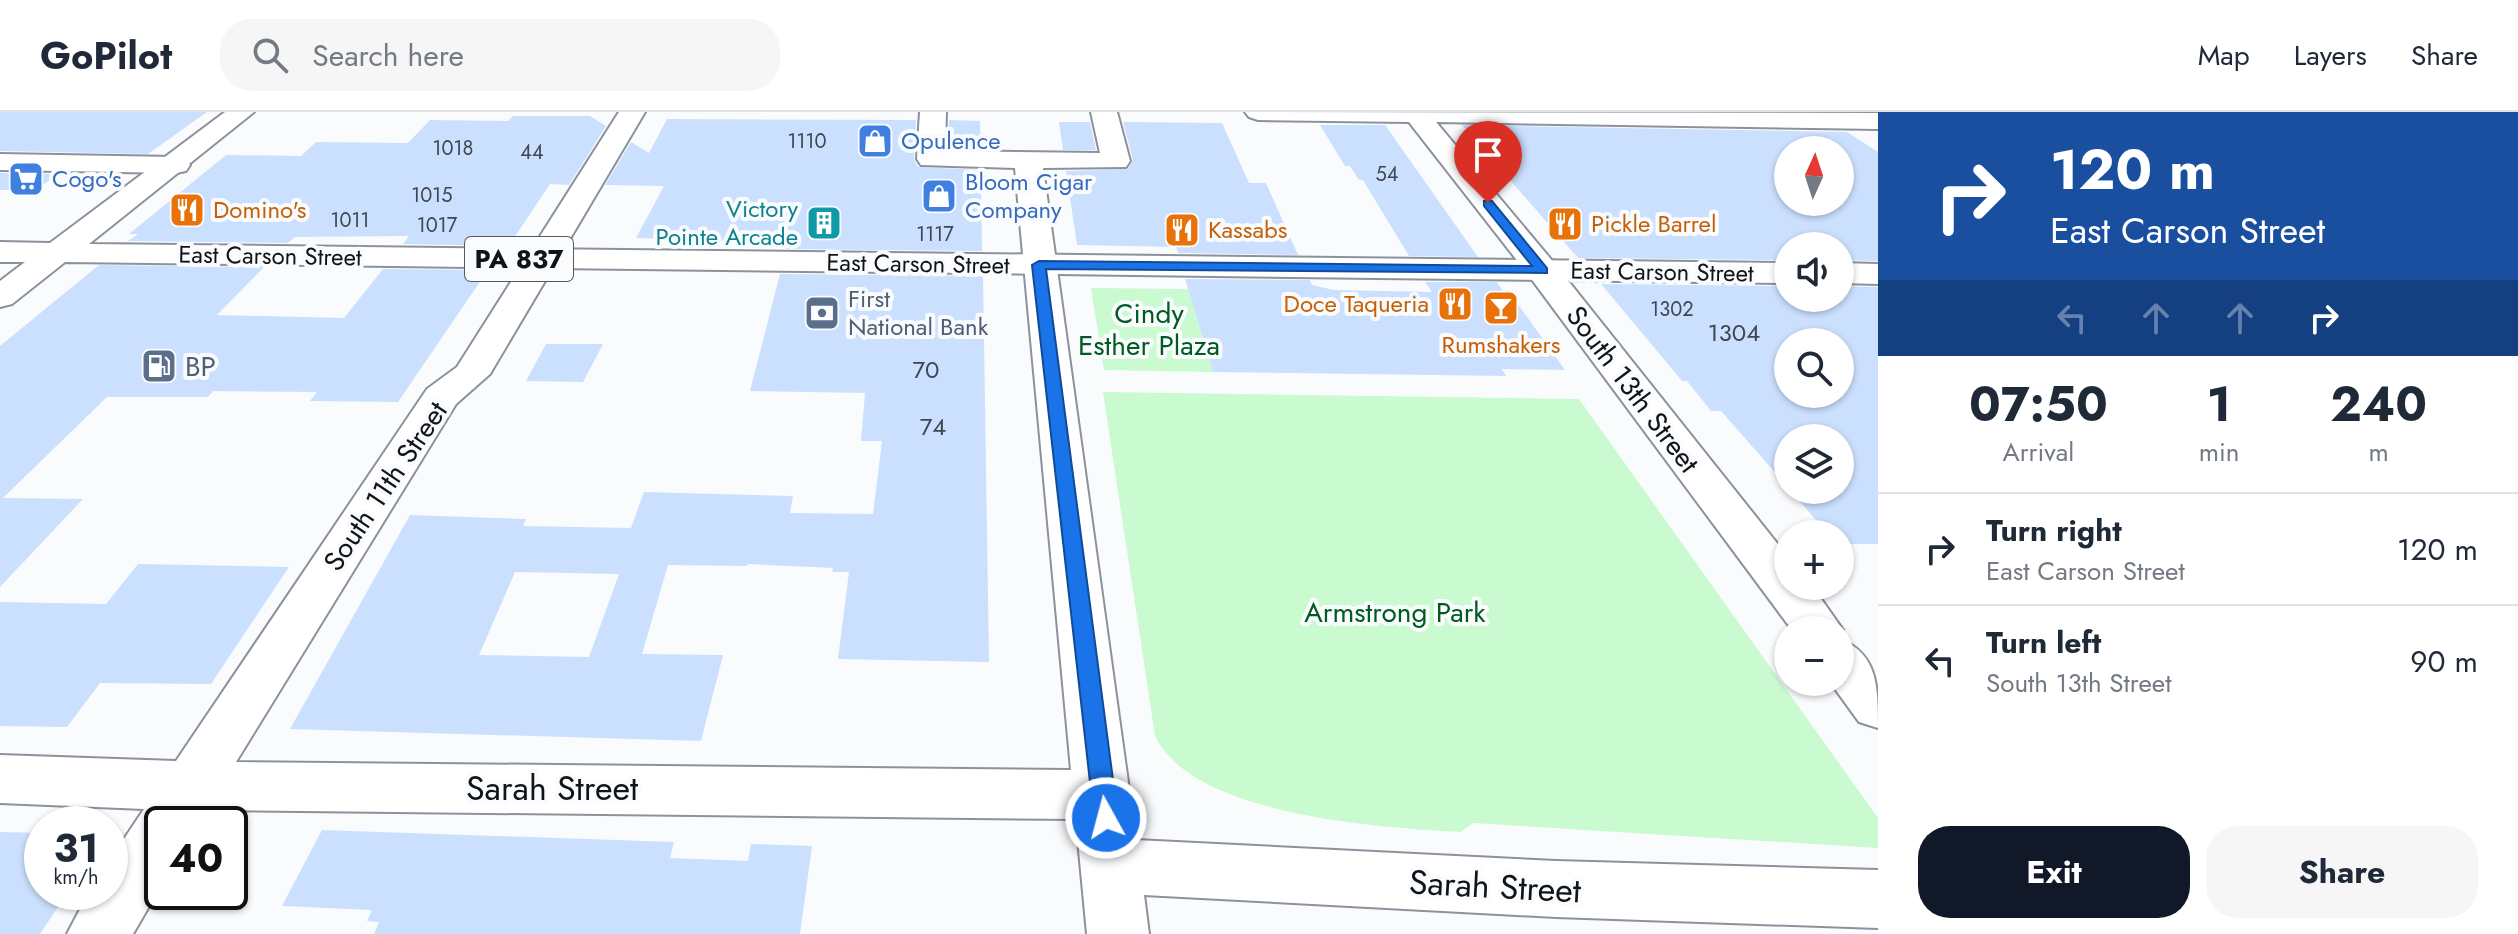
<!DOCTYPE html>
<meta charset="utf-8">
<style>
:root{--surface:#fff;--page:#f6f6f7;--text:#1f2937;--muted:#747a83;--line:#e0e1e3;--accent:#111827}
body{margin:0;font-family:Jost,sans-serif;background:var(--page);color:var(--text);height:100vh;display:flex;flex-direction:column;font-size:30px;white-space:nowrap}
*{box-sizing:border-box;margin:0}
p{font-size:26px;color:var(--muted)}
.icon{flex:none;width:44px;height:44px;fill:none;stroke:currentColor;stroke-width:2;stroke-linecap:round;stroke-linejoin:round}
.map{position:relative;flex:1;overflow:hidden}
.panel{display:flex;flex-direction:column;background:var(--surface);width:640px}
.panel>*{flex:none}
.top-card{background:#1a4fa0;color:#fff;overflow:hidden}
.needle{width:52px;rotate:3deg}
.buttons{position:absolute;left:1774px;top:24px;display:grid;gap:16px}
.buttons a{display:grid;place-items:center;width:80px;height:80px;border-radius:50%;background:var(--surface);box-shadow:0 2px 6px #0004;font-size:40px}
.speed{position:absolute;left:24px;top:694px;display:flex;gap:16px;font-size:40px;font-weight:700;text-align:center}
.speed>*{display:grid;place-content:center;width:104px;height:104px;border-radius:50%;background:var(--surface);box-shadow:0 2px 6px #0004;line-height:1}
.speed small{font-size:20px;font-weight:400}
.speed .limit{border:4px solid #111;border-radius:12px;background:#fff;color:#111}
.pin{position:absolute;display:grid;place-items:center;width:68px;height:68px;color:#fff;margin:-82px -34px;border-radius:50% 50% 50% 0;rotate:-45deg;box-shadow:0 0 8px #0007}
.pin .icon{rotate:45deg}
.me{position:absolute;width:88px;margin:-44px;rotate:353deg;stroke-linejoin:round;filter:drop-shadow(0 0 6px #0008)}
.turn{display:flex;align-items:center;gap:28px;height:168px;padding:0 40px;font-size:36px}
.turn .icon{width:104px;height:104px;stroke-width:2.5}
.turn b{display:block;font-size:56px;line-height:68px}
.lanes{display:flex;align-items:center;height:76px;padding:0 40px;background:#0003;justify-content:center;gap:40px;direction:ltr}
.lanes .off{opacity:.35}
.eta{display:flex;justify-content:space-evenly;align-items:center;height:136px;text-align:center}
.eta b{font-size:48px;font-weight:700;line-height:56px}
.action{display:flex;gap:16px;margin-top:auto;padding:16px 40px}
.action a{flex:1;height:92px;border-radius:32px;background:var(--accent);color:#fff;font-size:32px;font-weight:700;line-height:92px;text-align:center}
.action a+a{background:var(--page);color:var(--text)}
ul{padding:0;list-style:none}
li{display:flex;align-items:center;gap:24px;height:112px;padding:0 40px;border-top:2px solid var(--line)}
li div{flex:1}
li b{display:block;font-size:30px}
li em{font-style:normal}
header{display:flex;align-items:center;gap:48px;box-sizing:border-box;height:112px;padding:0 40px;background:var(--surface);border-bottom:2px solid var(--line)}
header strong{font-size:38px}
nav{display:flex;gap:44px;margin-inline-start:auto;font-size:28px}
.search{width:560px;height:72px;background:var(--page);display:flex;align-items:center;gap:20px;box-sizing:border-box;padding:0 28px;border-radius:32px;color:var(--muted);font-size:30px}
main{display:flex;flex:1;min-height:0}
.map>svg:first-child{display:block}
.green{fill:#c9fad0}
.building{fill:#cbe0fe;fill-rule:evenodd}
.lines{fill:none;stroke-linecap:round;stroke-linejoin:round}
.minor-casing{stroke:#8b929c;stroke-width:4}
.major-casing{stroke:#8b929c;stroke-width:4}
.minor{fill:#fff;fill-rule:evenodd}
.major{fill:#fff;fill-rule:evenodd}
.route{fill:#1a73e8;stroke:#114b97;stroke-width:2}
.labels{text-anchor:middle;stroke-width:8;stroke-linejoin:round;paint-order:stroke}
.far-number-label{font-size:20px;fill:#404751}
.far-shop-label{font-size:24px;fill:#366cbe;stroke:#fafbfd;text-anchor:start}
.far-culture-label{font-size:24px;fill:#0d838f;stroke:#fafbfd;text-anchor:end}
.far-food-label{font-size:24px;fill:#c56008;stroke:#fafbfd;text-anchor:start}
.far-street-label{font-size:24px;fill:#111417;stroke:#fafbfd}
.far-service-label{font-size:24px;fill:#4e5e75;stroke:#fafbfd;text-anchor:start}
.number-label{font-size:24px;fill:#404751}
.shield{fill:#fafbfd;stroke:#57595c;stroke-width:2}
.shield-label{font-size:26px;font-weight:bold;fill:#111417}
.park-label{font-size:28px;fill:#005b23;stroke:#fafbfd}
.service-label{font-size:28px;fill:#4e5e75;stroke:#fafbfd;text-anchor:start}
.street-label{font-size:28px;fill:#111417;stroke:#fafbfd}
.near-street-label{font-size:34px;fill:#111417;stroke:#fafbfd}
</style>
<header>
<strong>GoPilot</strong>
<div class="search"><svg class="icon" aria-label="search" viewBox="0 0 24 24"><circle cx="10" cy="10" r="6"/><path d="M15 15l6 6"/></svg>Search here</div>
<nav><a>Map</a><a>Layers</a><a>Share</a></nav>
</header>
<main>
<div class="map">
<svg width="1878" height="822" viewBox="0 0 1878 822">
<rect width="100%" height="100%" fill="#fafbfd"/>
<!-- green -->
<g class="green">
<path d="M 1091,176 L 1188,177 L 1213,260 L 1104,258 Z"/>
<path d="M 1103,280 L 1579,287 L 1878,706 L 1878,736 L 1473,711 L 1461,720 C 1382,716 1193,704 1155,624 Z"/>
</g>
<!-- building -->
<g class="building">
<path d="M 0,0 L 207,0 L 148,42 L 0,39 Z"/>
<path d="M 513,4 L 590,4 L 606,14 L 569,73 L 550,72 L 514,126 L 509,126 L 505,134 L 403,132 L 409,124 L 295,125 L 288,131 L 128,129 L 138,122 L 129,122 L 226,43 L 301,44 L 316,30 L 408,31 L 430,8 L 508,9 Z"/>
<path d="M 667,7 L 916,8 L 914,47 L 918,55 L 981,58 L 982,139 L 786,137 L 787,131 L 636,126 L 664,74 L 605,73 L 631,30 L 649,41 Z"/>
<path d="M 949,8 L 980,9 L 981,36 L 948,36 Z"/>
<path d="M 1059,10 L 1090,10 L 1096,38 L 1063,38 Z"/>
<path d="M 1123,10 L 1222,11 L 1249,71 L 1266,71 L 1298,143 L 1178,141 L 1176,135 L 1077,133 L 1066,59 L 1128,57 L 1133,48 Z"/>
<path d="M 1320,13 L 1385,13 L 1478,145 L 1409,144 L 1363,68 L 1359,68 L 1350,54 L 1345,54 Z"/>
<path d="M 1462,13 L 1847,20 L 1878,40 L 1878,149 L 1840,148 L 1840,134 L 1788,134 L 1788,148 L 1578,146 ZM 1788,38 L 1840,38 L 1840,90 L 1788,90 Z"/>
<path d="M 0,61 L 59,62 L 35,78 L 0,78 Z"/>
<path d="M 99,153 L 264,155 L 217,203 L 344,206 L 383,157 L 488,158 L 398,290 L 310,289 L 317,280 L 213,279 L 208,285 L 107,285 L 3,386 L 83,387 L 0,475 L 0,234 Z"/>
<path d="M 780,162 L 983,164 L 989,550 L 838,547 L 849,460 L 832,460 L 833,456 L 748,452 L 747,454 L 668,453 L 642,542 L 723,543 L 701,629 L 290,617 L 410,403 L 526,407 L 523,414 L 631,416 L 644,380 L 793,384 L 790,401 L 873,402 L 882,329 L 861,329 L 865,281 L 750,279 ZM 515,460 L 619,462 L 589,545 L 479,543 Z"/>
<path d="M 1185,167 L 1310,168 L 1312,173 L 1334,178 L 1432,180 L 1425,170 L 1497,170 L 1504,181 L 1510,181 L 1565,258 L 1502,257 L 1506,264 L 1213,260 Z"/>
<path d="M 1601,172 L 1788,174 L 1788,186 L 1840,186 L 1840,174 L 1878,175 L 1878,432 L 1840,432 L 1840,422 L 1828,422 L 1790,378 L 1840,378 L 1840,326 L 1788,326 L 1788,375 L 1721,299 L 1711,299 L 1687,269 L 1682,269 ZM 1788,230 L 1840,230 L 1840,282 L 1788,282 Z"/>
<path d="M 546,232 L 603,232 L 583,270 L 526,269 Z"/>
<path d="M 138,452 L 289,455 L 211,572 L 100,571 L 67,615 L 0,614 L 0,490 L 106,492 Z"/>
<path d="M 322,718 L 674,730 L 670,746 L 748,749 L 751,732 L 812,734 L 800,822 L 374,822 L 379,810 L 367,809 L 372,798 L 282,794 Z"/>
<path d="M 0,720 L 42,721 L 42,780 L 68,780 L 40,822 L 0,822 Z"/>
</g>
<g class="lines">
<defs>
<g id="minor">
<path d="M 619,0 L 645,0 L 490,262 L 456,292 L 236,650 L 1071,658 L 1015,56 L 921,53 L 917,47 L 920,0 L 946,0 L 945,39 L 1100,41 L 1091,0 L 1117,0 L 1130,49 L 1126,55 L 1043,56 L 1136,728 L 1556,749 L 1878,758 L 1878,816 L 1556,805 L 1144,783 L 1149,822 L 1087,822 L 1076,707 L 206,698 L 198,712 L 162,712 L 162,772 L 133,822 L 67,822 L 89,780 L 110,780 L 110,748 L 144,697 L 0,691 L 0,643 L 176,649 L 427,277 L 457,255 Z"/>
<path d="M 1245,0 L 1878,1 L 1878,17 L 1436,10 L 1554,151 L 1788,445 L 1788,474 L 1812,474 L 1843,518 L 1840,524 L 1840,518 L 1792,518 L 1530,165 L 1409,10 L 1258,8 L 1249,5 Z"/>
<path d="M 0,42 L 176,45 L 186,47 L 190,53 L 186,59 L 176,61 L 0,58 Z"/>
<path d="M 1840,527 C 1878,542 1878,575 1878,616 L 1859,610 L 1830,570 L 1840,570 Z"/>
</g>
<g id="major">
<path d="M 225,0 L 254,0 L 89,132 L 1788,151 L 1788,171 L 65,150 L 12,192 L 0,195 L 0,169 L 25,150 L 0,150 L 0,130 L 50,131 Z"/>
<path d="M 1840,151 L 1878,152 L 1878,172 L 1840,171 Z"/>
</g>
</defs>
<!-- minor casing -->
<use href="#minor" class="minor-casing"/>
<!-- major casing -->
<use href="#major" class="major-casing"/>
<!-- minor -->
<use href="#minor" class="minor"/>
<!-- major -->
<use href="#major" class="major"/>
</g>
<!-- route -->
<path class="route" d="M 1484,89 L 1492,89 L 1547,156 L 1547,161 L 1046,157 L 1118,706 L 1114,714 L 1106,717 L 1098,714 L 1094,706 L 1032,153 L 1039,149 L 1532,154 L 1484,94 Z"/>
<!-- icons -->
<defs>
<symbol id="shop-square" viewBox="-11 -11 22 22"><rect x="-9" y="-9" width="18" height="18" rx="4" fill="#3f7fe0" stroke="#fafbfd"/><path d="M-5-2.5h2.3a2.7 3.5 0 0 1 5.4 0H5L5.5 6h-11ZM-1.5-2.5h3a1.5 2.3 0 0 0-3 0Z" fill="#fff"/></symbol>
<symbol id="supermarket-square" viewBox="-11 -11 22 22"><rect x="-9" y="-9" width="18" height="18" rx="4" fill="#3f7fe0" stroke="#fafbfd"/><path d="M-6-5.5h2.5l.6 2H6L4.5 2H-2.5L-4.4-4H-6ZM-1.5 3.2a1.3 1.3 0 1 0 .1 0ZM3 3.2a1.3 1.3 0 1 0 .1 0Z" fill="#fff"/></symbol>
<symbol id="restaurant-square" viewBox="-11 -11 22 22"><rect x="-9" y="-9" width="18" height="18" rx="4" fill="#e8710a" stroke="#fafbfd"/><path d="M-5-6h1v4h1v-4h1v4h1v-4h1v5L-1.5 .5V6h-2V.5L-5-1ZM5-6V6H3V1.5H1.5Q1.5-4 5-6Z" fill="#fff"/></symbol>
<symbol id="building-square" viewBox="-11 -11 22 22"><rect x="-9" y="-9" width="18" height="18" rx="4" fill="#0f9aa8" stroke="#fafbfd"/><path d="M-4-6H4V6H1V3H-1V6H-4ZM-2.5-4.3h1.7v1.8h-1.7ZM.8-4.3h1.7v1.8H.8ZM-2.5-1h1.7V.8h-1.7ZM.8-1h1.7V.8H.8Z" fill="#fff"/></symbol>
<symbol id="bar-square" viewBox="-11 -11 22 22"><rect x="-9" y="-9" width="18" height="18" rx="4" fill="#e8710a" stroke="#fafbfd"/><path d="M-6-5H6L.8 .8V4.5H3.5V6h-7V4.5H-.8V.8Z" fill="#fff"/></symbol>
<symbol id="bank-square" viewBox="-11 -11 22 22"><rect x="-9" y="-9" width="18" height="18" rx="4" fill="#5c6f8a" stroke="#fafbfd"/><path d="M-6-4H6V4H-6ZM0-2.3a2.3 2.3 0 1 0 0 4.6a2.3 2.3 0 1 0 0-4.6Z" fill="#fff"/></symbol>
<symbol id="fuel-square" viewBox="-11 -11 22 22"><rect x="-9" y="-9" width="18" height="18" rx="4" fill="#5c6f8a" stroke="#fafbfd"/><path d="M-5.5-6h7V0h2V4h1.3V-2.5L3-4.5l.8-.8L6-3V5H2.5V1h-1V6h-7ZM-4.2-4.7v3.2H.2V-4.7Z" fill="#fff"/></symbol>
</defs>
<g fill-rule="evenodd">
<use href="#shop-square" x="855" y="9" width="40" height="40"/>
<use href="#supermarket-square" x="6" y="47" width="40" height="40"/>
<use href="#shop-square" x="919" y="64" width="40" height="40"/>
<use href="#restaurant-square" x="167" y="78" width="40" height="40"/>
<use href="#building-square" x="804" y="91" width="40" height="40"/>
<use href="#restaurant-square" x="1545" y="92" width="40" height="40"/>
<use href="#restaurant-square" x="1162" y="98" width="40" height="40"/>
<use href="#restaurant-square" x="1435" y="172" width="40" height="40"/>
<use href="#bar-square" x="1481" y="176" width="40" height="40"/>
<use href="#bank-square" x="802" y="181" width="40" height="40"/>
<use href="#fuel-square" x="139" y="234" width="40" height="40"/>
</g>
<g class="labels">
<!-- far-number labels -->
<g class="far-number-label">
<text x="807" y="36">1110</text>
<text x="453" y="43">1018</text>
<text x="532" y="47">44</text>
<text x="1387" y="69">54</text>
<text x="432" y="90">1015</text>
<text x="350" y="115">1011</text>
<text x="437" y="120">1017</text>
<text x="935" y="129">1117</text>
<text x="1672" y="204">1302</text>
</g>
<!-- far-shop labels -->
<g class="far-shop-label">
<text x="901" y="37">Opulence</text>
<text x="52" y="75">Cogo's</text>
<text x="965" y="78">Bloom Cigar<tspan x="965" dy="28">Company</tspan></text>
</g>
<!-- far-culture labels -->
<g class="far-culture-label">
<text x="798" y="105">Victory<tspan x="798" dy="28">Pointe Arcade</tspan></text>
</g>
<!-- far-food labels -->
<g class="far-food-label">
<text x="213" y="106">Domino's</text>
<text x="1591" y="120">Pickle Barrel</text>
<text x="1208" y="126">Kassabs</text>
<text x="1429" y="200" text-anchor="end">Doce Taqueria</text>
<text x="1501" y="241" text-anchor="middle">Rumshakers</text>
</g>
<!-- far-street labels -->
<g class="far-street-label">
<text transform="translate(270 144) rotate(1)" y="8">East Carson Street</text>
<text transform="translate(918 152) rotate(1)" y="8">East Carson Street</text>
<text transform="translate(1662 160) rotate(1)" y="8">East Carson Street</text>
</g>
<!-- far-service labels -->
<g class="far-service-label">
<text x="848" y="195">First<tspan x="848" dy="28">National Bank</tspan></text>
</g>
<!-- number labels -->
<g class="number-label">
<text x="1734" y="229">1304</text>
<text x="926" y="266">70</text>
<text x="933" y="323">74</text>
</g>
<!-- shield labels -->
<rect class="shield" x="465" y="125" width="108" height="44" rx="6"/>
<g class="shield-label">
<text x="519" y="156">PA 837</text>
</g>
<!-- park labels -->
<g class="park-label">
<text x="1149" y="211">Cindy<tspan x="1149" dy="32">Esther Plaza</tspan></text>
<text x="1395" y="510">Armstrong Park</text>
</g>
<!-- service labels -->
<g class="service-label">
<text x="185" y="264">BP</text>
</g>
<!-- street labels -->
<g class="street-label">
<text transform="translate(1633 277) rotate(53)" y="10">South 13th Street</text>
<text transform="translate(385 374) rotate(-56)" y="10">South 11th Street</text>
</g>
<!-- near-street labels -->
<g class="near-street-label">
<text x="552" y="688">Sarah Street</text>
<text transform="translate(1495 774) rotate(3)" y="12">Sarah Street</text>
</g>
</g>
</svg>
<div class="buttons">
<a><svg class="needle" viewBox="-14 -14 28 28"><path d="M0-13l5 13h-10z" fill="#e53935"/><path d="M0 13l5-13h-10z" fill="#747a83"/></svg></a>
<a><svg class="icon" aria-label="sound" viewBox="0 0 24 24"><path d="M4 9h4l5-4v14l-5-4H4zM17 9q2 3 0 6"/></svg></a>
<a><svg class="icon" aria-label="search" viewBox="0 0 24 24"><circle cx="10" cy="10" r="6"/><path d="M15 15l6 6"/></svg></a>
<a><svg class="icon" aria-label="layers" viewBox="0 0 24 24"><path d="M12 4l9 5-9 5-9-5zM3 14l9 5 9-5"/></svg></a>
<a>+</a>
<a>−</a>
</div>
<div class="speed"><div>31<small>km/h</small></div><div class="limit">40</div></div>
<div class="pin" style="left:1488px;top:91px;background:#d93025"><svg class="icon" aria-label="arrive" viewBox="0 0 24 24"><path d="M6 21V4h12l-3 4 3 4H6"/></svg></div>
<svg class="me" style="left:1106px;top:706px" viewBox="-20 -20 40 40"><circle r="17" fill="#1a73e8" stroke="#fff" stroke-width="3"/><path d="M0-11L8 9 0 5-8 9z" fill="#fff"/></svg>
</div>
<section class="panel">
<div class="top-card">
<div class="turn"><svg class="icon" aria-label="right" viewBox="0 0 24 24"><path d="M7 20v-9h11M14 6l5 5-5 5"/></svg><div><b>120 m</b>East Carson Street</div></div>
<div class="lanes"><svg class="icon off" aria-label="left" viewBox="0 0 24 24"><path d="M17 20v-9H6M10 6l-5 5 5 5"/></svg><svg class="icon off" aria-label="ahead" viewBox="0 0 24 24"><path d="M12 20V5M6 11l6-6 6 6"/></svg><svg class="icon off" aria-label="ahead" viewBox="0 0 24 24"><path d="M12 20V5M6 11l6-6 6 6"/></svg><svg class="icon" aria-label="right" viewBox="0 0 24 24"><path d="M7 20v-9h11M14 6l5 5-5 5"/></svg></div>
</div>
<div class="eta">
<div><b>07:50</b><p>Arrival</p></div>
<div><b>1</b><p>min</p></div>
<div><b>240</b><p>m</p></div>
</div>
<ul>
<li><svg class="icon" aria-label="right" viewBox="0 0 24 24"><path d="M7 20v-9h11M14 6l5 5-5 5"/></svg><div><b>Turn right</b><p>East Carson Street</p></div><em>120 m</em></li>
<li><svg class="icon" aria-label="left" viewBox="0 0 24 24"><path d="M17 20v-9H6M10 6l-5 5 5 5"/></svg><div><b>Turn left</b><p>South 13th Street</p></div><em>90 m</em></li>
</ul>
<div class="action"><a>Exit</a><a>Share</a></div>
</section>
</main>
